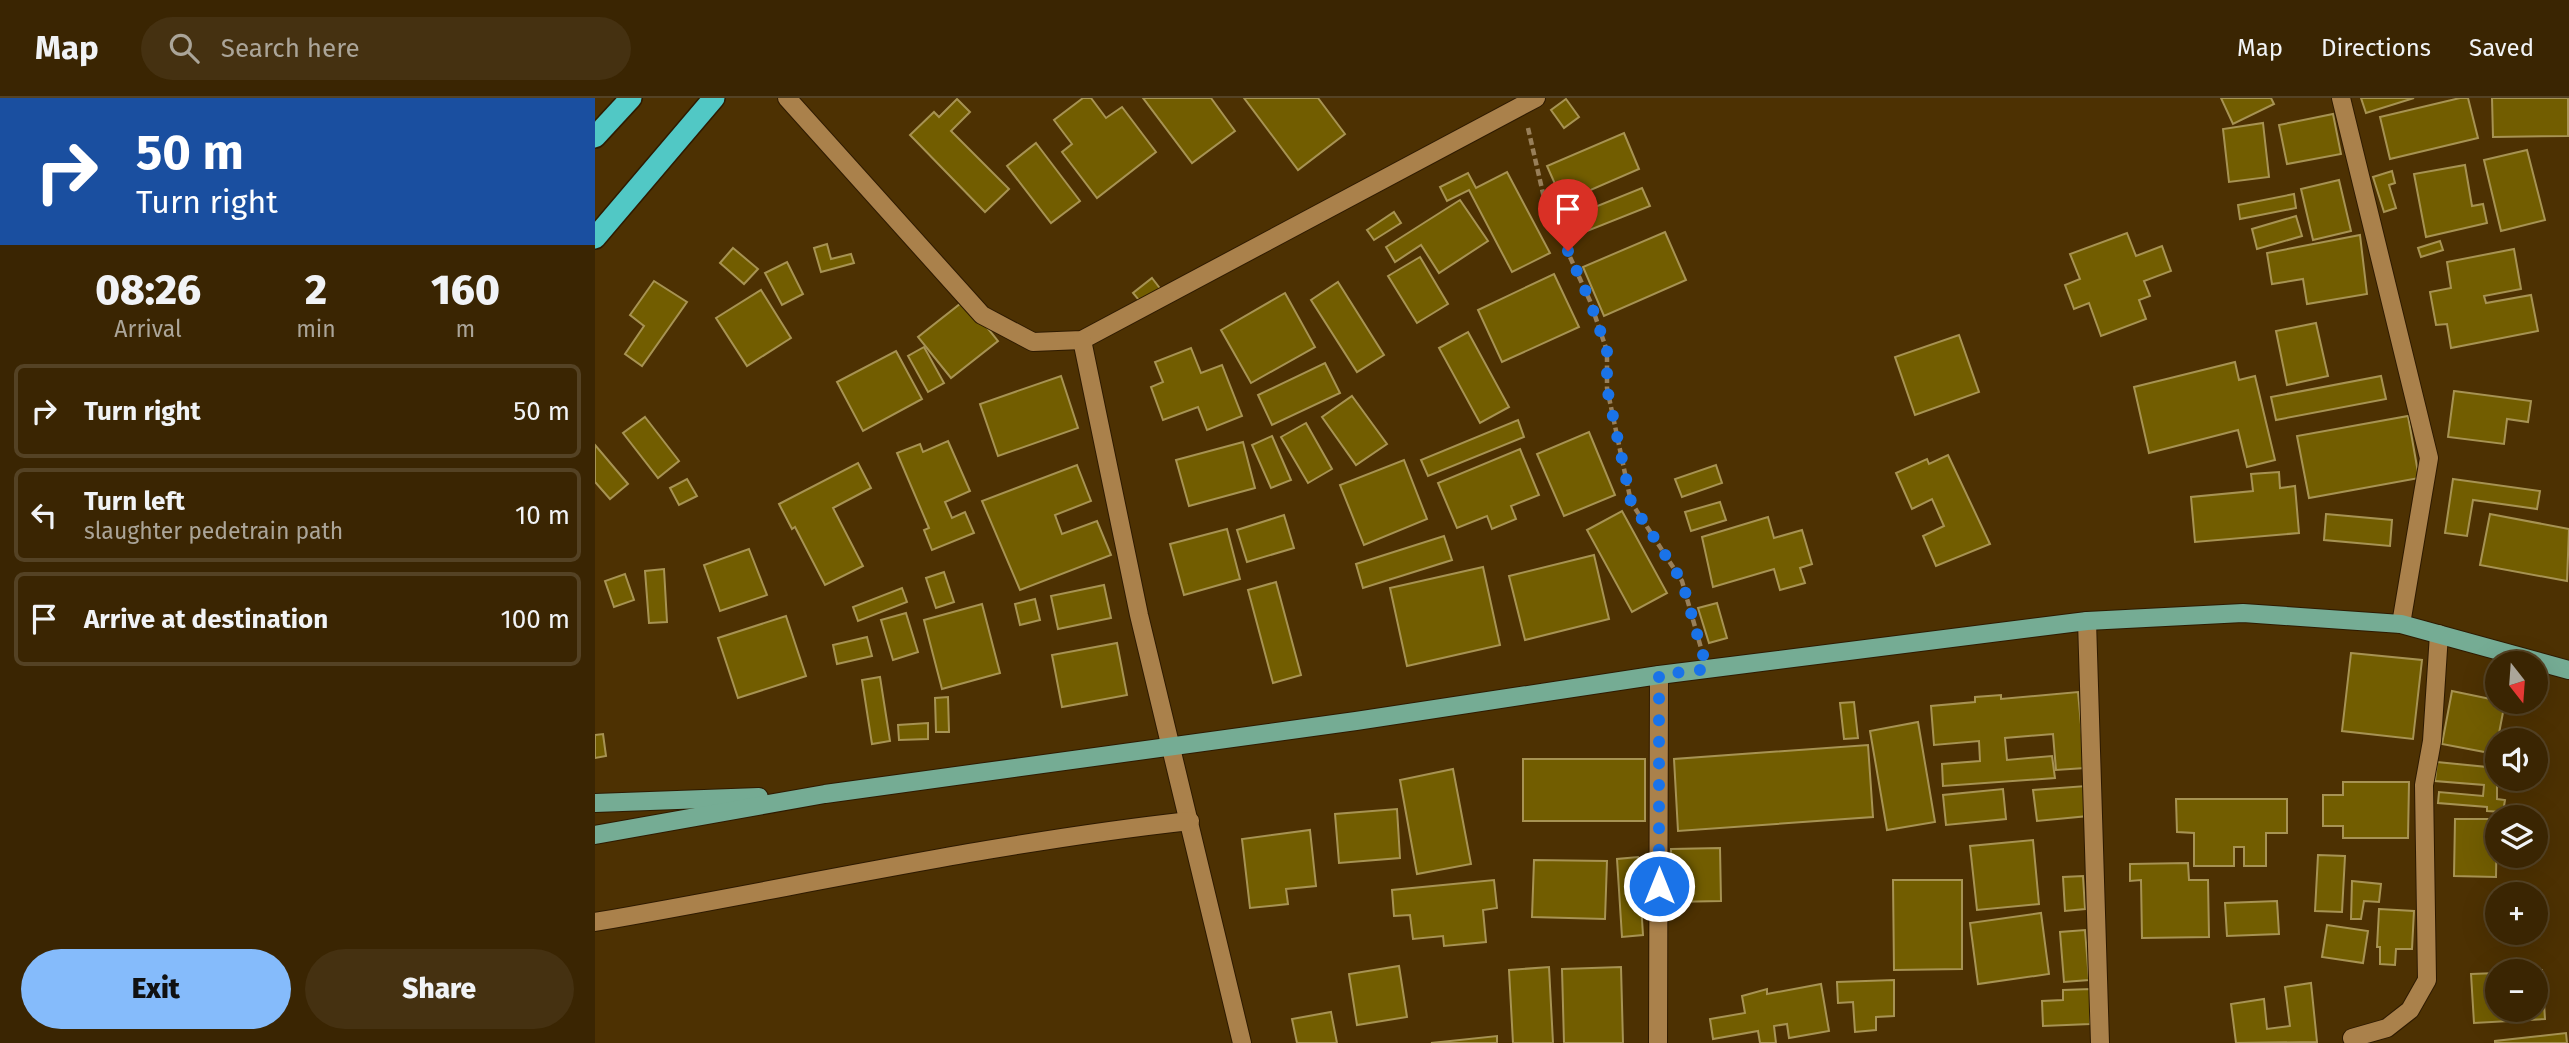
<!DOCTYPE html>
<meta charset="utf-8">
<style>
:root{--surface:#3a2502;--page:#453111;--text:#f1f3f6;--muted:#aba599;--line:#544224;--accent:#85bbfb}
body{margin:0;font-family:"Fira Sans",sans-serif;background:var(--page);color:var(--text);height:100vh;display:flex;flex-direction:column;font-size:26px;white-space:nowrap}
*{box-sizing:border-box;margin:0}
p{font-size:23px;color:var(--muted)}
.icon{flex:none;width:38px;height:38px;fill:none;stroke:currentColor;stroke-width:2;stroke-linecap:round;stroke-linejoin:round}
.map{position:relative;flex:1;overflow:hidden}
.drawer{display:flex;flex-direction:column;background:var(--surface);width:595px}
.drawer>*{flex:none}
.top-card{background:#1a4fa0;color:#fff;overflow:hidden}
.needle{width:46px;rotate:163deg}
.fabs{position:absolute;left:1890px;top:553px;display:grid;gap:14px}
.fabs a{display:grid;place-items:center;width:63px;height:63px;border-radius:50%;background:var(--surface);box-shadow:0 7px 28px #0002,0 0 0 2px var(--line);font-size:35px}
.pin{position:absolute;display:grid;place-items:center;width:60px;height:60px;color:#fff;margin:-72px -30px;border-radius:50% 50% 50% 0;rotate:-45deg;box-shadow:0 0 7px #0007}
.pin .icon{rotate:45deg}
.me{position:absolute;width:77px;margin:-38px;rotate:0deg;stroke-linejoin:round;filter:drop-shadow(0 0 5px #0008)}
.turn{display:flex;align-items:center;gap:24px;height:147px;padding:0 21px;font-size:32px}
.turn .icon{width:91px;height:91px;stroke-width:2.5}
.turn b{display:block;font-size:49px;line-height:60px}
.eta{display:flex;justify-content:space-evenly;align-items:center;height:119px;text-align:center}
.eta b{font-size:42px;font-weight:800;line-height:49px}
.button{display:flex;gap:14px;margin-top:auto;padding:14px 21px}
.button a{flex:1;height:80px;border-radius:42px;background:var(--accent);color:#111;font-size:28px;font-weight:800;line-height:80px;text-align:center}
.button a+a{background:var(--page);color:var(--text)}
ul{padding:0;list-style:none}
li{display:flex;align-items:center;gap:21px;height:94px;margin:0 14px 10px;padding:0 7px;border:4px solid var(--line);border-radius:10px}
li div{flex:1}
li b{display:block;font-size:26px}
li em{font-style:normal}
header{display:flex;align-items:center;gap:42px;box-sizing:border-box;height:98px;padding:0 35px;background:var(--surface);border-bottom:2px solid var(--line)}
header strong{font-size:33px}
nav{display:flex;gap:38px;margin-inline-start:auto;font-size:24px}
.search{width:490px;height:63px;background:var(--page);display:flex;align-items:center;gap:18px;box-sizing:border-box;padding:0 24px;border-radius:38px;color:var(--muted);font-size:26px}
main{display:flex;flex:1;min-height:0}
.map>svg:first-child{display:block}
.building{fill:#725d00;stroke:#a79353;stroke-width:2}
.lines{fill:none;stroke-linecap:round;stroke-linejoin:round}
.minor-casing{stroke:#2e1a00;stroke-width:20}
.major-casing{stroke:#2e1a00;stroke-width:20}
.highway-casing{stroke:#2e1a00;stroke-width:24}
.path{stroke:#987f59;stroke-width:4.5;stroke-dasharray:7 3.5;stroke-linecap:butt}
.minor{stroke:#aa814b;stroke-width:18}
.major{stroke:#75ac94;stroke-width:18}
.highway{stroke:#51c8c5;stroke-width:21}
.route{stroke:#1a73e8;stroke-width:12;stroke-dasharray:0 21.6}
</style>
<header>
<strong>Map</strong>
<div class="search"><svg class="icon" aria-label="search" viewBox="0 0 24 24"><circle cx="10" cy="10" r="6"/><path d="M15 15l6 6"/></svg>Search here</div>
<nav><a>Map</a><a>Directions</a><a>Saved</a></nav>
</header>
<main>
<section class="drawer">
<div class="top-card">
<div class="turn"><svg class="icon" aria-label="right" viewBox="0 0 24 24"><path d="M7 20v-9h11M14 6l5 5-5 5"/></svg><div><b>50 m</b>Turn right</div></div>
</div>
<div class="eta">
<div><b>08:26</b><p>Arrival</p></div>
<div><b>2</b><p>min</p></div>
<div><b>160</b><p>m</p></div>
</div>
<ul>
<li><svg class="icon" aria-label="right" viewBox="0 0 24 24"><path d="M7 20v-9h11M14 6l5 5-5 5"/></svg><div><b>Turn right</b></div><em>50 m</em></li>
<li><svg class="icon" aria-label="left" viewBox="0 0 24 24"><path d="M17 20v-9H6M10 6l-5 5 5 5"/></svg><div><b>Turn left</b><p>slaughter pedetrain path</p></div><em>10 m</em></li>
<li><svg class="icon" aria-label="arrive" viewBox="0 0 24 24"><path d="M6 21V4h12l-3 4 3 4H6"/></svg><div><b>Arrive at destination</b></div><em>100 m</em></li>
</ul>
<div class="button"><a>Exit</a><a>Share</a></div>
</section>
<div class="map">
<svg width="1974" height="945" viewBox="0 0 1974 945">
<rect width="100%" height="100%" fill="#4d3102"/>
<!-- building -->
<g class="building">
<path d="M 488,0 L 496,0 L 511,20 L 527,9 L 561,54 L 502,100 L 467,54 L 477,46 L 459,22 Z"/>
<path d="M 548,0 L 616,0 L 640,33 L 597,65 Z"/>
<path d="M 649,0 L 723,0 L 750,36 L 703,72 Z"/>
<path d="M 1626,0 L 1676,0 L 1679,6 L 1638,26 Z"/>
<path d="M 1766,0 L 1819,0 L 1771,15 Z"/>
<path d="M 1865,0 L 1873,0 L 1883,40 L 1795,61 L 1785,19 Z"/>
<path d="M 1897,0 L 1973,0 L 1973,38 L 1898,39 Z"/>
<path d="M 362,1 L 375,14 L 356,33 L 414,91 L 390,114 L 315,37 L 339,14 L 344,19 Z"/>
<path d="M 971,1 L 984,19 L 969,30 L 956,12 Z"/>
<path d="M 1738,16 L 1746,56 L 1692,66 L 1684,27 Z"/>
<path d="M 1668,25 L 1674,79 L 1634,84 L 1628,31 Z"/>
<path d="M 1029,35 L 1044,71 L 968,104 L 952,68 Z"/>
<path d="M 441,45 L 485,103 L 456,125 L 412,68 Z"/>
<path d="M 1932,52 L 1950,122 L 1906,133 L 1889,62 Z"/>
<path d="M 1870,67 L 1877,108 L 1888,106 L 1892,125 L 1831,139 L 1819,76 Z"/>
<path d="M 1797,73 L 1800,85 L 1794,87 L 1801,110 L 1789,114 L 1778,79 Z"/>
<path d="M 912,74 L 955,155 L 917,174 L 874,92 L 852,103 L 845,89 L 873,75 L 881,90 Z"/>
<path d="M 1744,82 L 1756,133 L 1718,142 L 1706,91 Z"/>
<path d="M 1047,90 L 1055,108 L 977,139 L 970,121 Z"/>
<path d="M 1699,96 L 1701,110 L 1645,121 L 1643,107 Z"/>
<path d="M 865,102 L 893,143 L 844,175 L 826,147 L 800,164 L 791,149 Z"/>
<path d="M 799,114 L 806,125 L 779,142 L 772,132 Z"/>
<path d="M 1701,118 L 1707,138 L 1662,151 L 1657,131 Z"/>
<path d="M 1070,134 L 1091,182 L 1009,218 L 988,169 Z"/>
<path d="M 1532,135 L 1541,158 L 1567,148 L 1576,173 L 1549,183 L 1555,198 L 1544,202 L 1551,221 L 1506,238 L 1494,205 L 1479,211 L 1470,187 L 1485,181 L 1475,156 Z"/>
<path d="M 1765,137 L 1772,196 L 1712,206 L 1708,181 L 1677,186 L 1672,155 Z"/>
<path d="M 1845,143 L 1848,152 L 1826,159 L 1823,150 Z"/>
<path d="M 232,146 L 236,161 L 256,156 L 259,165 L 226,174 L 219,150 Z"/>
<path d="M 138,150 L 163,171 L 149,186 L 125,165 Z"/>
<path d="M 1919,151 L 1926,191 L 1889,198 L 1891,205 L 1936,197 L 1943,233 L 1856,250 L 1852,226 L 1841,227 L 1835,194 L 1856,190 L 1852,164 Z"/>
<path d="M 825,159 L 853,206 L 822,225 L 793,178 Z"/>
<path d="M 192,164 L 208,196 L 187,207 L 170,175 Z"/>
<path d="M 959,176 L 984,229 L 907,264 L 883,212 Z"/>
<path d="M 557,180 L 567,193 L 548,207 L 538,195 Z"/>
<path d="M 59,183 L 92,204 L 47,268 L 30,256 L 49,228 L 35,217 Z"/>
<path d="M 743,184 L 789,257 L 762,274 L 716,202 Z"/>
<path d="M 166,192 L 196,240 L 152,268 L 121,220 Z"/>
<path d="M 690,195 L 720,249 L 656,285 L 626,232 Z"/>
<path d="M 370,202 L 403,243 L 356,280 L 323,239 Z"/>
<path d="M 1721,225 L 1733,278 L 1692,287 L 1681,233 Z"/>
<path d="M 873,234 L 914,309 L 885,325 L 844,250 Z"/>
<path d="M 1364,237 L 1384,294 L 1320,317 L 1300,259 Z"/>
<path d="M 329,249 L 349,285 L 333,294 L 313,258 Z"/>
<path d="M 596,250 L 606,275 L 627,267 L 647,318 L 612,332 L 603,309 L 568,322 L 556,289 L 568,284 L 560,264 Z"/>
<path d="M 301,253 L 327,301 L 268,333 L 242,284 Z"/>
<path d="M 1640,264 L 1644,282 L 1660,278 L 1680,362 L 1652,369 L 1643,332 L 1554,355 L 1539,289 Z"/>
<path d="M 730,265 L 745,295 L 677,327 L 663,297 Z"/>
<path d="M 466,278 L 483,330 L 403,358 L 385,306 Z"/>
<path d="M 1786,278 L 1791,301 L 1681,322 L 1676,299 Z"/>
<path d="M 1859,293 L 1936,303 L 1933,324 L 1912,321 L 1909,346 L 1853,339 Z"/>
<path d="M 757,298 L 792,346 L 761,367 L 727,319 Z"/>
<path d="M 1813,318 L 1824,380 L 1714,400 L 1702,338 Z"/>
<path d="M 50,319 L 84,363 L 63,380 L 28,335 Z"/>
<path d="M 923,322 L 929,339 L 833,378 L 826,362 Z"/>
<path d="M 711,325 L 737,371 L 713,385 L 686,339 Z"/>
<path d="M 994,334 L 1020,397 L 969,418 L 942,356 Z"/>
<path d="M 677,338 L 696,382 L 676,390 L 657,347 Z"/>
<path d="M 353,343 L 375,393 L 350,404 L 357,420 L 370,414 L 379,435 L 337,452 L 329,432 L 334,430 L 302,355 L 325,346 L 328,354 Z"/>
<path d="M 648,344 L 660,390 L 594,408 L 581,362 Z"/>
<path d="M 0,347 L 33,386 L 15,401 L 0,384 Z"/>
<path d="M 925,351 L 944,397 L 916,408 L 921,421 L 897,431 L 892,418 L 862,430 L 843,385 Z"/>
<path d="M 1353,357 L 1395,446 L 1341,468 L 1328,438 L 1349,428 L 1337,401 L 1317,411 L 1301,375 L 1332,361 L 1334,366 Z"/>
<path d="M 809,362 L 832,421 L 769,447 L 745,387 Z"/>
<path d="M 263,365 L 276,390 L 238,410 L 268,468 L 230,487 L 200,429 L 197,431 L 184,406 Z"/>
<path d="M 482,367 L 496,403 L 460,417 L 467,436 L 502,423 L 516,457 L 425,492 L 387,403 Z"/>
<path d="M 1121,367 L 1127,385 L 1087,399 L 1080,381 Z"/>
<path d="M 1684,374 L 1685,390 L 1700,388 L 1704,435 L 1600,444 L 1596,399 L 1658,393 L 1656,376 Z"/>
<path d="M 92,381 L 102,398 L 84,407 L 75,390 Z"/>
<path d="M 1858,381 L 1945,393 L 1942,411 L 1878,402 L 1872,438 L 1850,435 Z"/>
<path d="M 1125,404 L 1131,422 L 1096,433 L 1090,414 Z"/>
<path d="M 1027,413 L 1072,495 L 1037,514 L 992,432 Z"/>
<path d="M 1731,416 L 1797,422 L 1795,448 L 1729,442 Z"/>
<path d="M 1895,416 L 1974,431 L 1972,483 L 1885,467 Z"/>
<path d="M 689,417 L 699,450 L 652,464 L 642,432 Z"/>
<path d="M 1173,419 L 1179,440 L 1207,432 L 1217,466 L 1205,470 L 1210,485 L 1185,492 L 1179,471 L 1118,489 L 1107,439 Z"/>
<path d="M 632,431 L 645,481 L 589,497 L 575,446 Z"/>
<path d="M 849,438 L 857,462 L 768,490 L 761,466 Z"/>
<path d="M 154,451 L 172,497 L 125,513 L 109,467 Z"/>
<path d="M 999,457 L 1014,521 L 930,542 L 914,478 Z"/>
<path d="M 888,469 L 905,547 L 812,568 L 795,490 Z"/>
<path d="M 69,471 L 72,524 L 54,525 L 50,473 Z"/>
<path d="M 349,474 L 359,504 L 341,510 L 331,480 Z"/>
<path d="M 30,476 L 39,502 L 19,509 L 10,483 Z"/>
<path d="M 681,484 L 706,577 L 678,585 L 653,492 Z"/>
<path d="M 509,487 L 516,520 L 463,531 L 456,498 Z"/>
<path d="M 307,490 L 312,504 L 263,523 L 258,509 Z"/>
<path d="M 440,501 L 445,522 L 425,527 L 420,506 Z"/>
<path d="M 1122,505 L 1132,540 L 1114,545 L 1103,510 Z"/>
<path d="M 387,506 L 405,575 L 347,591 L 329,522 Z"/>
<path d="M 311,515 L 323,554 L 298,562 L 286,522 Z"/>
<path d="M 191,518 L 211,578 L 143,600 L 123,540 Z"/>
<path d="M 272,539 L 277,558 L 242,566 L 238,547 Z"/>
<path d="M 522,545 L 532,597 L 467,609 L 457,557 Z"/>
<path d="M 1756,555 L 1827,562 L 1818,641 L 1747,633 Z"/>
<path d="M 285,579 L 295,643 L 277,646 L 267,582 Z"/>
<path d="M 1857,593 L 1910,604 L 1900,656 L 1847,646 Z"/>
<path d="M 1483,594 L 1490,670 L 1461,672 L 1458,636 L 1410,640 L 1412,662 L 1457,658 L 1460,680 L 1348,688 L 1347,666 L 1385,663 L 1384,643 L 1339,647 L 1336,608 L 1380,604 L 1380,599 L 1406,597 L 1406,601 Z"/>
<path d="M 353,599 L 354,634 L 341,634 L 340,600 Z"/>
<path d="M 1259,604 L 1263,640 L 1249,641 L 1245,605 Z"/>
<path d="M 1323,624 L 1340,724 L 1292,732 L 1275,633 Z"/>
<path d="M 333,625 L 333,641 L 304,642 L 303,627 Z"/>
<path d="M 8,636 L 11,658 L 0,660 L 0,637 Z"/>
<path d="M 1273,647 L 1278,719 L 1083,733 L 1079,661 Z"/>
<rect x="928" y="661" width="122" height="62"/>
<path d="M 1842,664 L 1902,670 L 1902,701 L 1910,702 L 1908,714 L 1892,713 L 1892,709 L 1843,705 L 1844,694 L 1888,698 L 1889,687 L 1840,683 Z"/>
<path d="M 858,671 L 876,766 L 822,776 L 805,682 Z"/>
<path d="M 1748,684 L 1814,684 L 1813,740 L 1748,740 L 1748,728 L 1728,728 L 1728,697 L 1748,697 Z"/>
<path d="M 1491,688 L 1493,718 L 1442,723 L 1438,692 Z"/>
<path d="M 1408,691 L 1411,721 L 1351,727 L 1348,697 Z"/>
<path d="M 1581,701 L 1692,701 L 1692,735 L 1671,735 L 1671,768 L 1649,768 L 1649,749 L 1639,749 L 1639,768 L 1599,768 L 1599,735 L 1582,734 Z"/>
<path d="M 802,711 L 805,760 L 744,765 L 740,716 Z"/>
<path d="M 1860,721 L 1902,721 L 1901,779 L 1859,778 Z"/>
<path d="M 715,732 L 721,788 L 691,791 L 693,806 L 655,810 L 647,741 Z"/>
<path d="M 1941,736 L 1945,737 L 1942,762 L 1913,758 L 1941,758 Z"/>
<path d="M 1438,742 L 1444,806 L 1382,812 L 1375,748 Z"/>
<path d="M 1125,750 L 1126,803 L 1077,804 L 1076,751 Z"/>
<path d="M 1723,757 L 1750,758 L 1747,814 L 1720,813 Z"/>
<path d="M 1043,759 L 1048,837 L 1027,839 L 1022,761 Z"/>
<path d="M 939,762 L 1012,763 L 1010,821 L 937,819 Z"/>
<path d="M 1593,765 L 1594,782 L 1613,782 L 1614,839 L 1547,840 L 1546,782 L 1535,783 L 1535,766 Z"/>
<path d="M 1488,778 L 1490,811 L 1470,813 L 1468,779 Z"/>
<path d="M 899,782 L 902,810 L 888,812 L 891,844 L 849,848 L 848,838 L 818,841 L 815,817 L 799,818 L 797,792 Z"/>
<path d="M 1298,782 L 1367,782 L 1367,871 L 1299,872 Z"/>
<path d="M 1757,783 L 1786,786 L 1784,804 L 1769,803 L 1766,821 L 1756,821 Z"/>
<path d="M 1682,803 L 1684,836 L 1632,838 L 1630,805 Z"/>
<path d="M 1784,811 L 1819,813 L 1817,851 L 1801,851 L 1800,867 L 1785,866 L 1785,849 L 1782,849 Z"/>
<path d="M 1446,815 L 1454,876 L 1383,886 L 1375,825 Z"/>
<path d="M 1732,827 L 1773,833 L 1768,865 L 1727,859 Z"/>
<path d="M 1490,832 L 1494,882 L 1469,884 L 1465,834 Z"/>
<path d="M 804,868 L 812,919 L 762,927 L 754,876 Z"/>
<path d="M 954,869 L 958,945 L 918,945 L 914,872 Z"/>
<path d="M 1026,869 L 1028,945 L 969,945 L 967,871 Z"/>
<path d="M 1947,872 L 1950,921 L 1879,925 L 1876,876 L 1902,875 L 1902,912 L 1941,912 L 1941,873 L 1925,873 Z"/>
<path d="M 1299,882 L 1299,918 L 1281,919 L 1281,932 L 1260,934 L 1258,904 L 1243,905 L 1242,884 Z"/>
<path d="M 1716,885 L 1722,944 L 1641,945 L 1636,906 L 1669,901 L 1672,931 L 1695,928 L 1690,889 Z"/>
<path d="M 1226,886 L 1234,933 L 1194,940 L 1192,926 L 1179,928 L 1181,945 L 1165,945 L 1163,933 L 1118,941 L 1115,921 L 1150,915 L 1147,898 L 1172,891 L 1172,896 Z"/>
<path d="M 1496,891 L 1495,926 L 1448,928 L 1447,903 L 1468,902 L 1468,892 Z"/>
<path d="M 736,914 L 742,945 L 702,945 L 697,921 Z"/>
<path d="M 1971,935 L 1972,945 L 1900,945 L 1900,943 Z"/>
<path d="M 902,938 L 902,945 L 836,945 Z"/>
</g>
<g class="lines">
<defs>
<g id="minor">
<path d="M 192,0 L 387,217 L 438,244 L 487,242 L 941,0"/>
<path d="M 1746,0 L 1834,360 L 1806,526"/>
<path d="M 487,242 L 544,517 L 647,945"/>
<path d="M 1492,523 L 1505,945"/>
<path d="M 0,824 C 198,790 395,745 595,723"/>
<path d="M 1757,940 L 1792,930 L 1815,912 L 1832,882 L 1829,687 L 1837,643 L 1844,536"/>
<path d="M 1063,945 L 1064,577"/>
</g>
<g id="major">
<path d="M 0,705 L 164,699"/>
<path d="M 0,737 L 230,696 L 761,623 L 1064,577 L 1492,523 L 1648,515 L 1806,526 L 1974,572"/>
</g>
<g id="highway">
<path d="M 0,39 L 36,0"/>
<path d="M 0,140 L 119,0"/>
</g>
</defs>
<!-- minor casing -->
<use href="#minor" class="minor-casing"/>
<!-- major casing -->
<use href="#major" class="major-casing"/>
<!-- highway casing -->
<use href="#highway" class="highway-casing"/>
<!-- path -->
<path class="path" d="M 933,30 L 950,104 L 995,203 L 1012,253 L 1012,290 L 1036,404 L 1087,483 L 1106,550"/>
<!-- minor -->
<use href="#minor" class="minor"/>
<!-- major -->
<use href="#major" class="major"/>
<!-- highway -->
<use href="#highway" class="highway"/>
</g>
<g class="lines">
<!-- route -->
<path class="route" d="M 973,153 L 995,203 L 1012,253 L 1012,290 L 1036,404 L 1087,483 L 1112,571 L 1064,577 L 1064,788"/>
</g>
</svg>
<div class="fabs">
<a><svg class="needle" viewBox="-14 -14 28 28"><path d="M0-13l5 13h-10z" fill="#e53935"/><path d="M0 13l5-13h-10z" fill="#aba599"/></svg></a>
<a><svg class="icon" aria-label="sound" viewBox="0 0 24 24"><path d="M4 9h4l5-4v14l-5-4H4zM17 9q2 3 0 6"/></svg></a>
<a><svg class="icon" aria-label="layers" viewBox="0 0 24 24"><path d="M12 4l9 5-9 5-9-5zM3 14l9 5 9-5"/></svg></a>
<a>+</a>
<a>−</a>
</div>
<div class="pin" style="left:973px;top:153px;background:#d93025"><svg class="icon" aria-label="arrive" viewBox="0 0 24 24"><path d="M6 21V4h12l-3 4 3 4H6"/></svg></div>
<svg class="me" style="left:1064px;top:788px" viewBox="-20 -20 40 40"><circle r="17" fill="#1a73e8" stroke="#fff" stroke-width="3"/><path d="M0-11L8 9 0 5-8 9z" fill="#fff"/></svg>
</div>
</main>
